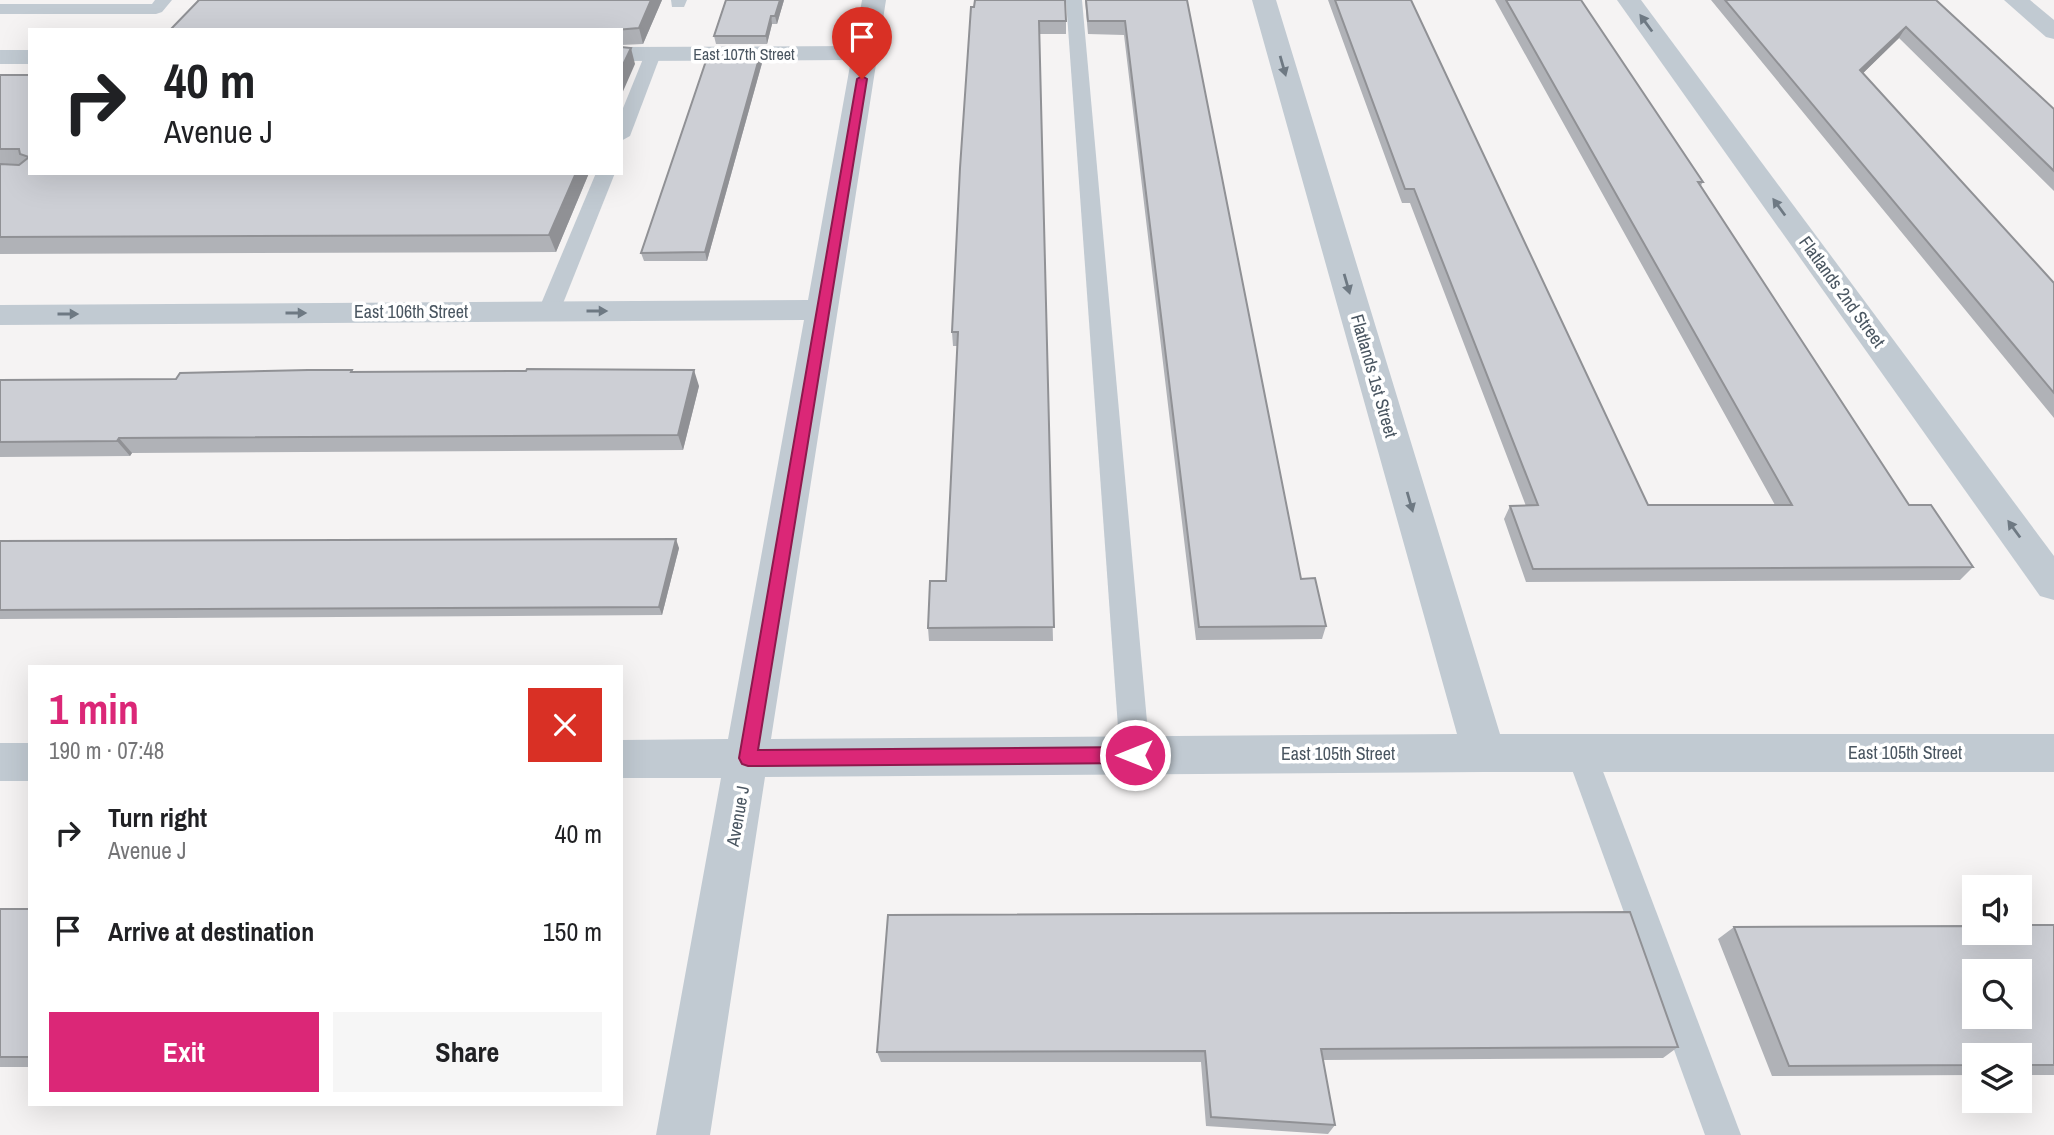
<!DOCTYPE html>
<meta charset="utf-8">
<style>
:root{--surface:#fff;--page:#f6f6f6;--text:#202124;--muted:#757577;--accent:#db2777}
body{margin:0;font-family:"Archivo Narrow",sans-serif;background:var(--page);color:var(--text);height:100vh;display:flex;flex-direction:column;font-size:26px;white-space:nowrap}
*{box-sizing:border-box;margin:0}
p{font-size:23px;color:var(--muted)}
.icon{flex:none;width:38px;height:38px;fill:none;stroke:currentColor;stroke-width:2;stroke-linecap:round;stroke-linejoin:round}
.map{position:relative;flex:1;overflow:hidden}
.sheet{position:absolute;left:28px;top:665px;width:595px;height:441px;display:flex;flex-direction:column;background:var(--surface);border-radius:0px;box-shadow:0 7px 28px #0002}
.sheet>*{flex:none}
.banner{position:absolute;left:28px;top:28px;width:595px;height:147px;border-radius:0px;box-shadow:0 7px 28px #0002;background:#fff;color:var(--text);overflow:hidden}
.tools{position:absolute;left:1962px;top:875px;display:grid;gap:14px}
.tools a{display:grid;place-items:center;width:70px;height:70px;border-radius:0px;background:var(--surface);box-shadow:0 7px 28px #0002;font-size:35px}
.pin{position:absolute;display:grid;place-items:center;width:60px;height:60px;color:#fff;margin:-72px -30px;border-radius:50% 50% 50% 0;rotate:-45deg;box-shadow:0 0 7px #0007}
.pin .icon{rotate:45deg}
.me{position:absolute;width:77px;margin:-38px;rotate:270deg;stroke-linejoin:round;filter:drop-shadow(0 0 5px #0008)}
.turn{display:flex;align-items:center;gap:24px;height:147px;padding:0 21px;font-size:32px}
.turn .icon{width:91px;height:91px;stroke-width:2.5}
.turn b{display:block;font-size:49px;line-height:60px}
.round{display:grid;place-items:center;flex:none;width:74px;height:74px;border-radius:0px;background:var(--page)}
.headline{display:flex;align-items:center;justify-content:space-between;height:119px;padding:0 21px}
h1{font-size:42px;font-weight:800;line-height:52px;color:var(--accent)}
.cta{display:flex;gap:14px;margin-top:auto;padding:14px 21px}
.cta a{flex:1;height:80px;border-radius:0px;background:var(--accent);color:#fff;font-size:28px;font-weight:800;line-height:80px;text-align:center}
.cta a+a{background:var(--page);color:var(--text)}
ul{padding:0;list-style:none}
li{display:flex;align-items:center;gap:21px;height:98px;padding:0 21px}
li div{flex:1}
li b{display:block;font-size:26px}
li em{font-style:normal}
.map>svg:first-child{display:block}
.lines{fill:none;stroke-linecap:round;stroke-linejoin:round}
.service{fill:#c1cad2;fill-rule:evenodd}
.minor{fill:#c1cad2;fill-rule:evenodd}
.wall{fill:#b0b2b7}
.shaded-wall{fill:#909195}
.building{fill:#cdcfd5;stroke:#909195;stroke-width:2;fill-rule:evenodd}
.oneway{fill:#6e7983}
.route{fill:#db2777;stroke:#8e194d;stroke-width:2}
.labels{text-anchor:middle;stroke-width:7;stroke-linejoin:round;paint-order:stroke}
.far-street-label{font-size:16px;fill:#4a5661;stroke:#fff}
.street-label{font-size:18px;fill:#4a5661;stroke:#fff}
</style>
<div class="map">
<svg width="2054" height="1135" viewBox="0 0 2054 1135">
<rect width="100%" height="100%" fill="#f5f3f3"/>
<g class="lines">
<!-- service -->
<g class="service">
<path d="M 155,0 L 172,0 L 162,12 L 156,14 L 0,14 L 0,4 L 152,4 Z"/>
<path d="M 671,0 L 687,0 L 684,7 L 672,7 Z"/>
<path d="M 1066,0 L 1082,0 L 1150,755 L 1146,764 L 1135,768 L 1124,764 L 1120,755 Z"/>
<path d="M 653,49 L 661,54 L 630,136 L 621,141 L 621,113 L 645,54 Z"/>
<path d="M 596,173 L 615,173 L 560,311 L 557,316 L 541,316 L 538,311 Z"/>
<path d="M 1581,740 L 1591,744 L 1596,753 L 1741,1135 L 1705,1135 L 1566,753 L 1571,744 Z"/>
</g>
<!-- minor -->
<g class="minor">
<path d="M 862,0 L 886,0 L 771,739 L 1457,734 L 1252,0 L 1276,0 L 1500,734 L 2054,734 L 2054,772 L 1484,772 L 765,777 L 710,1135 L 656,1135 L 721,778 L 621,778 L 621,740 L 728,739 L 804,320 L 0,325 L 0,305 L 808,300 L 851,60 L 621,61 L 621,47 L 854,46 Z"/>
<path d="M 1617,0 L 1641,0 L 2054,556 L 2054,600 L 2040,596 Z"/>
<path d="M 2004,0 L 2030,0 L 2054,20 L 2054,39 L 2046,37 Z"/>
<rect x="0" y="50" width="30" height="14"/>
<rect x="0" y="743" width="30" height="38"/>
</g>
</g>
<!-- wall -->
<g class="wall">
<path d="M 197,0 L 662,0 L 643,44 L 621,45 L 621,30 L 170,30 L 198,1 Z"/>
<path d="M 784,0 L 777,24 L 772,24 L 767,44 L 716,44 L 714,36 Z"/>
<path d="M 1085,0 L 1187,0 L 1301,579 L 1326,626 L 1322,639 L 1196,640 L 1124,35 L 1088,34 Z"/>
<path d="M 1328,0 L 1411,0 L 1648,505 L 1775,505 L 1495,0 L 1581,0 L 1703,182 L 1700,187 L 1909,505 L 1973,567 L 1960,580 L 1526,582 L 1504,519 L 1510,506 L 1526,506 L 1410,203 L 1402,203 Z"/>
<path d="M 1711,0 L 1936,0 L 2054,109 L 2054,191 L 1899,38 L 1863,73 L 2054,283 L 2054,418 Z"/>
<path d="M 974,7 L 1066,21 L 1066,34 L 1039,34 L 1053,641 L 929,641 L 928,628 L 946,581 L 957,346 L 953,346 L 952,332 Z"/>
<path d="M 760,55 L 762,63 L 707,261 L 644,261 L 641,253 Z"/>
<path d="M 0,75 L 589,173 L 556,252 L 0,254 Z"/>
<path d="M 354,372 L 699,386 L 683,450 L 132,453 L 130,456 L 0,457 L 0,380 L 176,379 Z"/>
<path d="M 0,541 L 679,548 L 662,615 L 0,619 Z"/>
<rect x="0" y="909" width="30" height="158"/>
<path d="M 2054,925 L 2054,1075 L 2020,1075 L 2020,1055 L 1974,1055 L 1974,1075 L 1772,1076 L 1718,939 L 1734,927 Z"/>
<path d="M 1678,1047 L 1663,1058 L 1323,1060 L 1335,1125 L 1328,1134 L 1206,1126 L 1201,1062 L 881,1062 L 877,1052 Z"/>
</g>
<!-- shaded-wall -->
<g class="shaded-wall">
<path d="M 651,0 L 662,0 L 643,44 L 639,28 Z"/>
<path d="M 780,0 L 784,0 L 777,24 L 775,16 Z"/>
<path d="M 771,16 L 772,24 L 767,44 L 766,36 Z"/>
<path d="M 1906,27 L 1899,38 L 1854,82 L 1860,70 Z"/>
<path d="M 631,48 L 635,64 L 621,96 L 621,69 Z"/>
<path d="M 760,55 L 762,63 L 707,261 L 705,252 Z"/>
<path d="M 576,173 L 589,173 L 556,252 L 549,235 Z"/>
<path d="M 694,370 L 699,386 L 683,450 L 678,435 Z"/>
<path d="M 119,438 L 132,453 L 130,456 L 117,441 Z"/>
<path d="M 676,539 L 679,548 L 662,615 L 659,607 Z"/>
</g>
<!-- building -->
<g class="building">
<path d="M 199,0 L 651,0 L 639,28 L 615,30 L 170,30 Z"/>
<path d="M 726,0 L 780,0 L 775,16 L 771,16 L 766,36 L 714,36 Z"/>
<path d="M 975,0 L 1065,0 L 1066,21 L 1039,21 L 1054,627 L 928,628 L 930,581 L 946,581 L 958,332 L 952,332 L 960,168 L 971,7 L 974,7 Z"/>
<path d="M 1086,0 L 1187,0 L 1301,579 L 1315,578 L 1326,626 L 1199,627 L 1125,21 L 1088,21 Z"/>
<path d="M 1335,0 L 1411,0 L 1648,505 L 1792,505 L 1506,0 L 1581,0 L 1703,182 L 1698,182 L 1909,505 L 1931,505 L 1973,567 L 1533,569 L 1510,506 L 1538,505 L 1414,189 L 1405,189 Z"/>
<path d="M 1725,0 L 1936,0 L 2054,109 L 2054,171 L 1906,27 L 1860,70 L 2054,283 L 2054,393 Z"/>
<path d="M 621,47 L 631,48 L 621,69 Z"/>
<path d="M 708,55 L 760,55 L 705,252 L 641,253 Z"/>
<path d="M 0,75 L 30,75 L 30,173 L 576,173 L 549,235 L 0,237 L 0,164 L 19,165 L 29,157 L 20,154 L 19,149 L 0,149 Z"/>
<path d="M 527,369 L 694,370 L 678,435 L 119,438 L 117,441 L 0,442 L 0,380 L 176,379 L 180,373 L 308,370 L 352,370 L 351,372 L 526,371 Z"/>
<path d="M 676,539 L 659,607 L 0,610 L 0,541 Z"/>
<rect x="0" y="909" width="30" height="148"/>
<path d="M 1630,912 L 1678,1047 L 1321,1049 L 1335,1125 L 1211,1117 L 1205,1051 L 877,1052 L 888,915 Z"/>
<path d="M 2020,925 L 2054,925 L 2054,1065 L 2020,1065 L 2020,1055 L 1974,1055 L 1974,1065 L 1789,1066 L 1734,927 L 1974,926 L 1974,933 L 2020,933 ZM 1974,971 L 2020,971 L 2020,1017 L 1974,1017 Z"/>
</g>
<!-- one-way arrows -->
<defs><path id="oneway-solid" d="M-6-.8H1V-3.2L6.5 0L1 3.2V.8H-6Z" transform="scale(1.75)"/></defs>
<g class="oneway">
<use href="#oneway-solid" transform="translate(1646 23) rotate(-126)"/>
<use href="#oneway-solid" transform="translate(1283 66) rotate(74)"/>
<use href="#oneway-solid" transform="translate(1779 207) rotate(-126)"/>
<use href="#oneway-solid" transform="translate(1347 284) rotate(74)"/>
<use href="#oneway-solid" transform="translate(597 311)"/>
<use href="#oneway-solid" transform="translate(296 313)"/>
<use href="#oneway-solid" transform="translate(68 314)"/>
<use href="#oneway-solid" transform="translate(1410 502) rotate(74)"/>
<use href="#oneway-solid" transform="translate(2014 529) rotate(-126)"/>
</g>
<!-- route -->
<path class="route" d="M 862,76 L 867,79 L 758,750 L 1135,747 L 1141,750 L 1144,755 L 1141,761 L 1135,763 L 748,766 L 742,764 L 739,758 L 857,79 Z"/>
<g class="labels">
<!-- far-street labels -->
<g class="far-street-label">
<text x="744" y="60">East 107th Street</text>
</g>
<!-- street labels -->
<g class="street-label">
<text transform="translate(1842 292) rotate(54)" y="6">Flatlands 2nd Street</text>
<text x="411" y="318">East 106th Street</text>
<text transform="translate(1374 376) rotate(74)" y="6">Flatlands 1st Street</text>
<text x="1905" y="759">East 105th Street</text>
<text x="1338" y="760">East 105th Street</text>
<text transform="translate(738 816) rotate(-80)" y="6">Avenue J</text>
</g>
</g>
</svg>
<div class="tools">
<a><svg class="icon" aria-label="sound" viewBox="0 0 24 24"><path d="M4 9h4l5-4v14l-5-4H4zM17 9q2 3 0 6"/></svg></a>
<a><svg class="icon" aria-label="search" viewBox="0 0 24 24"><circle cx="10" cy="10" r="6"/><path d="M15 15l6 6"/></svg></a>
<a><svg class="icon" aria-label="layers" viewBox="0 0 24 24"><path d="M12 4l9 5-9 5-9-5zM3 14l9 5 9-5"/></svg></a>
</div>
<div class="pin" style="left:862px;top:79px;background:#d93025"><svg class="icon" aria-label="arrive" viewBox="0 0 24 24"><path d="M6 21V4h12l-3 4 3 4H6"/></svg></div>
<svg class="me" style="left:1135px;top:755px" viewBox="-20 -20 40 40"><circle r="17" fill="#db2777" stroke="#fff" stroke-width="3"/><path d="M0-11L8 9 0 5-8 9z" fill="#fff"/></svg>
<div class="banner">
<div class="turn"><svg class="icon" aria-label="right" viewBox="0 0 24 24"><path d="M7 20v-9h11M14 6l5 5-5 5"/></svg><div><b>40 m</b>Avenue J</div></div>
</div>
<section class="sheet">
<div class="headline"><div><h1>1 min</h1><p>190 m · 07:48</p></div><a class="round" style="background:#d93025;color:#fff"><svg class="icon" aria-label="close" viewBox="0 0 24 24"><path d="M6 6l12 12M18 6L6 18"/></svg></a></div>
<ul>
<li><svg class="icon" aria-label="right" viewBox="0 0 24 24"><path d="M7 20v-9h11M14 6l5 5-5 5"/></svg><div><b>Turn right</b><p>Avenue J</p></div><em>40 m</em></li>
<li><svg class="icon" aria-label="arrive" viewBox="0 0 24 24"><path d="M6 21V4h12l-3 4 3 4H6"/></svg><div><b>Arrive at destination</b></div><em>150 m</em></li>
</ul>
<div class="cta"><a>Exit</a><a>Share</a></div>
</section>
</div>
